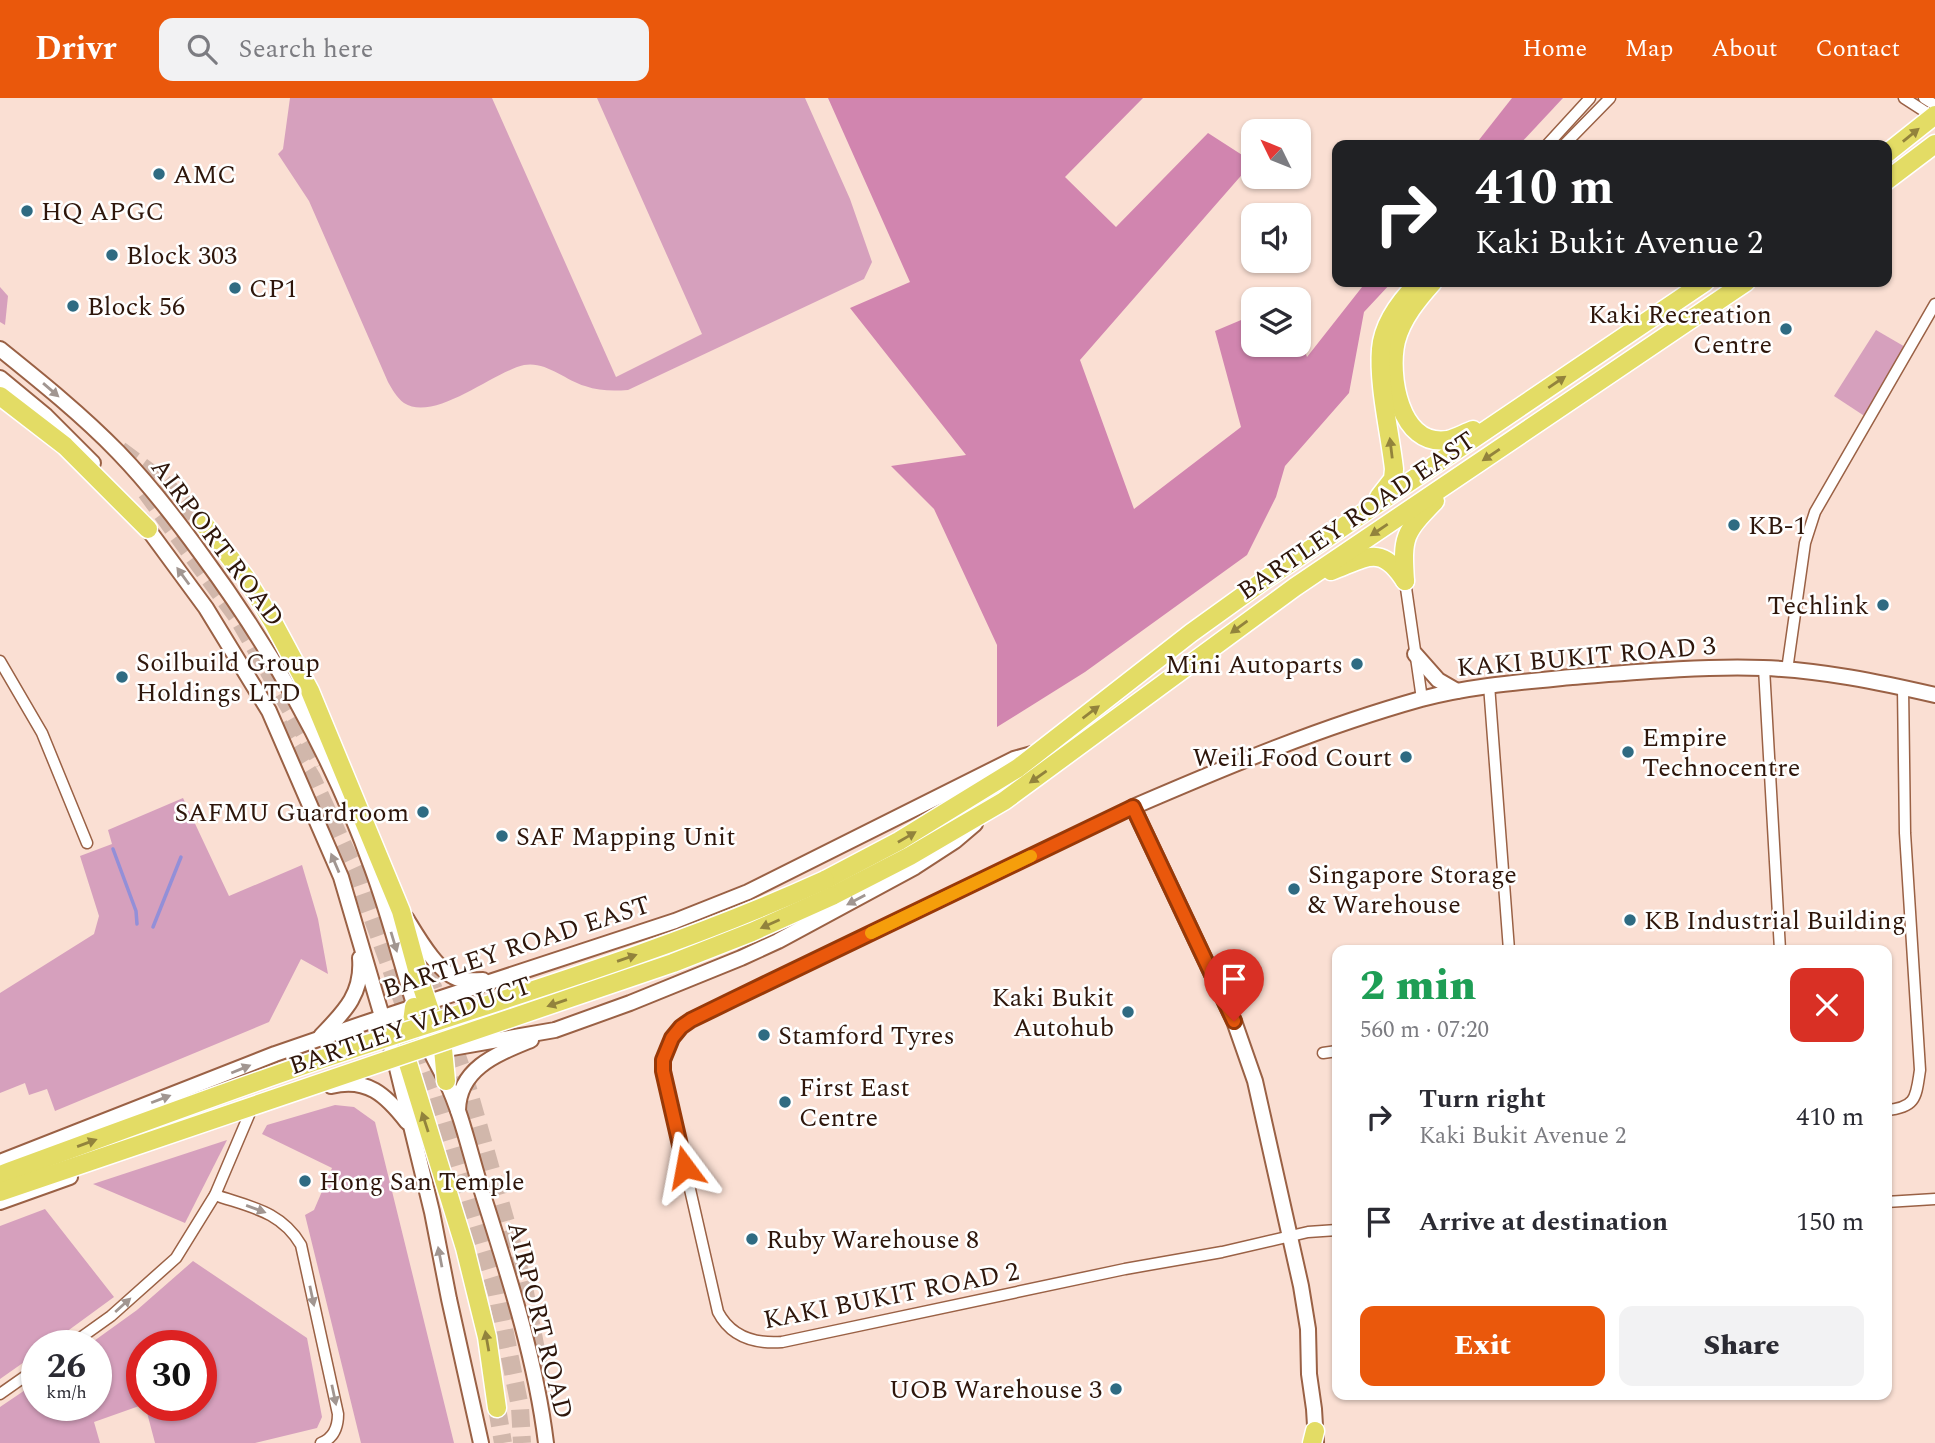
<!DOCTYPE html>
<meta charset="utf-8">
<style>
:root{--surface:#fff;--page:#f2f2f3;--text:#2b2b33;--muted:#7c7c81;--accent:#ea580c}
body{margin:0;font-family:Spectral,serif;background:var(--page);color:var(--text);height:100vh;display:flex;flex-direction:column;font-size:26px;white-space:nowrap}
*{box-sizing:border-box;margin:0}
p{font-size:23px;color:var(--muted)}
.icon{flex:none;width:38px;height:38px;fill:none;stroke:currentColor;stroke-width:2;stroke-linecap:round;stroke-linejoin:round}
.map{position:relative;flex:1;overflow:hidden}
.sheet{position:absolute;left:1332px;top:847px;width:560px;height:455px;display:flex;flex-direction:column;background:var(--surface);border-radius:14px;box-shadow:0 2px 5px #0004}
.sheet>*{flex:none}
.banner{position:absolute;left:1332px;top:42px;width:560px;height:147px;border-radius:14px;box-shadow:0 2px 5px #0004;background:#202124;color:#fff;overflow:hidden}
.needle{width:46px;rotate:313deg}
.controls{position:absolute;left:1241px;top:21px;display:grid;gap:14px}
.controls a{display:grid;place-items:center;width:70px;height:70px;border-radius:14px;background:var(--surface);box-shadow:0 2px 5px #0004;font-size:35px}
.speed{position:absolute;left:21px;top:1232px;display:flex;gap:14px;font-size:35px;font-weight:700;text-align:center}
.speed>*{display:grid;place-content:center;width:91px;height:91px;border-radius:50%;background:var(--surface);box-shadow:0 2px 5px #0004;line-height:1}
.speed small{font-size:18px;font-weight:400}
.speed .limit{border:10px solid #d22;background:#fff;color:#111}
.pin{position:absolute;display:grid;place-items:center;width:60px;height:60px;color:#fff;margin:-72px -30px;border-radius:50% 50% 50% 0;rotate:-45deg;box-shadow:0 0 7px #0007}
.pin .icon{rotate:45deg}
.me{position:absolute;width:77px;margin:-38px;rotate:347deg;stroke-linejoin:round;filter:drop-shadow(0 0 5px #0008)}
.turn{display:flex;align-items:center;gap:24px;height:147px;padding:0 28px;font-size:32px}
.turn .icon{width:91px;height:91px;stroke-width:2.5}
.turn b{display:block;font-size:49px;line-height:60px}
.round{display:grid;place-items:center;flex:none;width:74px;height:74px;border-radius:14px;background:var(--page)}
.head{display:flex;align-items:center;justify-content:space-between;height:119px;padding:0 28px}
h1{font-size:42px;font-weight:800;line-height:52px;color:#1e9e55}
.cta{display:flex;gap:14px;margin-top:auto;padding:14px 28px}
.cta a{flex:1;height:80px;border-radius:14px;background:var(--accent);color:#fff;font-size:28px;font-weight:800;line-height:80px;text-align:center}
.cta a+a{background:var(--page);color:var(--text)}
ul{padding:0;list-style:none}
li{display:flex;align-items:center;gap:21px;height:105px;padding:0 28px}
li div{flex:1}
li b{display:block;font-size:26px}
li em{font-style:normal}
header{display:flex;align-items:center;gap:42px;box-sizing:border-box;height:98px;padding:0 35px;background:var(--accent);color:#fff}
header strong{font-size:33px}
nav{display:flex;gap:38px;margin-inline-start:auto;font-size:24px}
.search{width:490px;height:63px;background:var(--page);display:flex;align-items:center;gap:18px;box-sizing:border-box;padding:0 24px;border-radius:14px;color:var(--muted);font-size:26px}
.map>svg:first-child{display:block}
.green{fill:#d6a0bd}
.forest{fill:#d185af}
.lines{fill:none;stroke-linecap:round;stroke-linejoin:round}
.stream{stroke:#938fd8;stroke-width:3.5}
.highway-tunnel{stroke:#d1b7ab;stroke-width:18;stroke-dasharray:18 9;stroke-linecap:butt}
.street-casing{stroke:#9a6145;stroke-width:13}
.secondary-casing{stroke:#9a6145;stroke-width:18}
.highway-casing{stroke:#fff;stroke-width:21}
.street{stroke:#fff;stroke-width:10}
.secondary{stroke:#fff;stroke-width:14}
.highway{stroke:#e3dc65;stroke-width:18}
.highway-bridge-casing{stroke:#fff;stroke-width:21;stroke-linecap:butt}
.highway-bridge{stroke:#e3dc65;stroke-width:18}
.oneway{fill:#92833c}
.oneway2{fill:#a19691}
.route-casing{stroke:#983908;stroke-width:18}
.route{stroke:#ea580c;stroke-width:12}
.slow{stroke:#f59e0b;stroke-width:12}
.poi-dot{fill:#2f6b82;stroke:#fff;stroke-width:2.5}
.labels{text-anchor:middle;stroke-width:5;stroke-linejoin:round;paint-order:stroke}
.poi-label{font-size:26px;fill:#2e160b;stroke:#fff;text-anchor:start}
.street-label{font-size:26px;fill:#2e160b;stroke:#fff}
</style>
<header>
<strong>Drivr</strong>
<div class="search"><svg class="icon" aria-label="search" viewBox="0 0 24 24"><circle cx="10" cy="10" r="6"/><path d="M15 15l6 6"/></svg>Search here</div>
<nav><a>Home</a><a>Map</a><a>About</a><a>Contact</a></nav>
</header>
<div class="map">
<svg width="1935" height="1345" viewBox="0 0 1935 1345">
<rect width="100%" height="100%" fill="#fadfd3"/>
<!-- green -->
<g class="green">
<path d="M 290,0 L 492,0 L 616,279 L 702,236 L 597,0 L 805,0 L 850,101 L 872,164 L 864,181 L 628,292 C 613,293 599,293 585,288 C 565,282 546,263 524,267 C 493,274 434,325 404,305 C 397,300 392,291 388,284 L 309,103 L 278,56 L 283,51 Z"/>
<path d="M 0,189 L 8,198 L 5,227 L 0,224 Z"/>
<path d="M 1876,232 L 1907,250 L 1866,319 L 1834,298 Z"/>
<path d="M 183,700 L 229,798 L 302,767 L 318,821 L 328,876 L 301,861 L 269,924 L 55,1013 L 47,991 L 29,997 L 25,985 L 0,995 L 0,895 L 94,836 L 99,818 L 80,758 L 112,746 L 108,732 Z"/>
<path d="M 335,1007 L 354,1009 L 375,1024 L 454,1345 L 361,1345 L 305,1117 L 314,1112 L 332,1070 L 262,1036 L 267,1027 Z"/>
<path d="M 227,1042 L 185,1125 L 93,1086 Z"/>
<path d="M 45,1111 L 114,1199 L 47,1248 L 37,1248 L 37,1255 L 0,1281 L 0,1128 Z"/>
<path d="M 193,1163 L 307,1240 L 322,1319 L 317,1330 L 255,1345 L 155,1345 L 145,1307 L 201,1307 L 201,1248 L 142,1248 L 142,1307 L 94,1324 L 100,1345 L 0,1345 L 0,1309 L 37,1284 L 37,1307 L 96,1307 L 96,1248 L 87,1248 L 137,1212 Z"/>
</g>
<!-- forest -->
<g class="forest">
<path d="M 828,0 L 1143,0 L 1065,79 L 1116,129 L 1208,35 L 1253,64 L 1080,262 L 1134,411 L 1241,329 L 1215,233 L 1253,217 L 1253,247 L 1298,247 L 1299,238 L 1307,259 L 1366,184 L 1392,184 L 1364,214 L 1349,295 L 1285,368 L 1276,399 L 1247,457 L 1085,574 L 997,629 L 997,547 L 934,411 L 891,368 L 966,357 L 850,210 L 910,184 Z"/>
<path d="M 1512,0 L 1563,0 L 1519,47 L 1475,47 Z"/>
</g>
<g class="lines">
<!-- stream -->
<g class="stream">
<path d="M 113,751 L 136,813 L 137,826"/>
<path d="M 153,829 L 181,759"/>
</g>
<!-- highway-tunnel -->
<g class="highway-tunnel">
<path d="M 120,352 L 163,384 L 204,426"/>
<path d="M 146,394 L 238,520 L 322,666"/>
<path d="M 279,627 L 312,680 L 357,777 L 437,998 L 497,1196 L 520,1309 L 522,1345"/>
<path d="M 416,850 L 428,875 L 466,984 L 523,1184 L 542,1283"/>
<path d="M 497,1310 L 503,1345"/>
</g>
<defs>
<g id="street">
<path d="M 1904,0 L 1935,20"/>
<path d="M 1924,0 L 1935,7"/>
<path d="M 1547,47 L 1590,0"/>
<path d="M 1564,47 L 1610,0"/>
<path d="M 1405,483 L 1422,601"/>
<path d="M 0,563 L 42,635 L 87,745"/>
<path d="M 1764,570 L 1780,852"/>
<path d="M 1787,572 L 1805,445 L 1815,414 L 1935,206"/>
<path d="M 1489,587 L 1509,852"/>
<path d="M 1133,709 L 691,922 C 673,935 664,950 663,973 L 718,1214 C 731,1239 755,1246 782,1244 L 1125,1171 L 1222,1154 L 1308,1134 L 1337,1132"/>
<path d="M 1323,955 L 1337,953"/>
<path d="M 1886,1012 C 1917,1010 1916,998 1920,972 L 1905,735 L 1903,590"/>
<path d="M 215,1097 C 250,1109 281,1113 301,1147 L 338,1316 C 338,1329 334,1340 321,1345"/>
<path d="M 1886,1104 L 1935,1101"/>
<path d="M 69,1248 L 111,1218 L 176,1160 L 215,1097 L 249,1017"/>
<path d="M 0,1296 L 37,1270"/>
</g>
<g id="secondary">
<path d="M 0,251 C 41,284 82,317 118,354 C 149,386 176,421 202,457 C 272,552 332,657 372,770 C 393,827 406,886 426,943 C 432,958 439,969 446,983 C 461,1014 469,1051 479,1084 C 506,1170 535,1256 546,1345"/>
<path d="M 0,280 L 46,318 L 93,365"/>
<path d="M 142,423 L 206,510 L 269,613 L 341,779 L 396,966 L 432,1114 L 449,1201 L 481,1345"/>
<path d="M 1415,556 L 1438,582 L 1457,593"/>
<path d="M 406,820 C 417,838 439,877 460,881 C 467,883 475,882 483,882"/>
<path d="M 321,938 C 344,914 363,896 360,860"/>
<path d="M 435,953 L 555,932 L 630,905 L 741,860 L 778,843 L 915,769 L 955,743 L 975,726"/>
<path d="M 331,988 C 367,979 386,997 407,1024"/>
<path d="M 458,1012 C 459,970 497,956 531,942"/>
<path d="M 0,1064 L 275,956 L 368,924 L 675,823 L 748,794 L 1014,661 L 1032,656"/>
<path d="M 0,1104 L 70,1079"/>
<path d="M 1316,1344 L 1314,1311 L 1309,1276 L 1308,1231 L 1301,1188 L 1255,983 L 1234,923 L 1133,709 C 1228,668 1321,629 1421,601 C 1470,588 1521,584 1572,579 C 1636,574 1699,568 1763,570 C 1821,572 1879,584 1935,597"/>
</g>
<g id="highway">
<path d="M 1886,83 L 1935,46"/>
<path d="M 1433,184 C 1418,201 1402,220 1396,243 C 1388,276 1399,350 1448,342 C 1456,340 1465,335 1473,332"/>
<path d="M 0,298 L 65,348 L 148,431"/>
<path d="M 1379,399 L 1393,381 L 1394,371 C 1390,335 1378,286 1381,251 C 1383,226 1401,202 1418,185"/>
<path d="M 204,426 L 245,479 L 273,524 L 310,593 L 401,813 L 421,886 L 443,951 L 446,983"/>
<path d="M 1331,473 C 1366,460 1381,445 1405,483"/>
<path d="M 1405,483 C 1402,438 1404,435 1435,403"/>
<path d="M 825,782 L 899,743 L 1018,670 L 1191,535 L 1266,481 L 1705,184"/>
<path d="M 832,798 L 910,758 L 1004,703 L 1295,489 L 1746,184"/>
<path d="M 414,909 L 407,962 L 465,1150 L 487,1239 L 497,1310"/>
<path d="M 1312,1345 L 1315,1333"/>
</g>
</defs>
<!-- street casing -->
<use href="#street" class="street-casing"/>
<!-- secondary casing -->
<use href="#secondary" class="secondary-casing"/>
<!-- highway casing -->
<use href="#highway" class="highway-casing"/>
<!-- street -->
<use href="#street" class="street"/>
<!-- secondary -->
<use href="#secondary" class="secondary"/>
<!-- highway -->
<use href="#highway" class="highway"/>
<defs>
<g id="highway-bridge">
<path d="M 1886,56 L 1935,17"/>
<path d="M 0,1077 C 104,1039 208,1000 313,964 C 485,906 660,857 825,782"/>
<path d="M 0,1094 L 673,865 L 752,834 L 832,798"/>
</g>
</defs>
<!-- highway-bridge casing -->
<use href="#highway-bridge" class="highway-bridge-casing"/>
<!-- highway-bridge -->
<use href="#highway-bridge" class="highway-bridge"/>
</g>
<!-- one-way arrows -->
<defs><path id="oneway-solid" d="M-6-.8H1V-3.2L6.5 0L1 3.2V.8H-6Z" transform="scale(1.75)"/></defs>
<g class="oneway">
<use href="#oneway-solid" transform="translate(1911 37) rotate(-39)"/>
<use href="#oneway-solid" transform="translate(1557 284) rotate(-34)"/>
<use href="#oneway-solid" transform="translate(1391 350) rotate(-97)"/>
<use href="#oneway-solid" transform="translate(1491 357) rotate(146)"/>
<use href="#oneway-solid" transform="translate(1379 432) rotate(146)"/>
<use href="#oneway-solid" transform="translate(1239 529) rotate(144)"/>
<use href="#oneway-solid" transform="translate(1091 614) rotate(-37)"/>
<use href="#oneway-solid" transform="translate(1038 679) rotate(145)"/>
<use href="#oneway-solid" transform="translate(907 739) rotate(-30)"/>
<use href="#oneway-solid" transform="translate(770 826) rotate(156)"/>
<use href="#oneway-solid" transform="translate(627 860) rotate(-19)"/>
<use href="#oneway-solid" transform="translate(557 905) rotate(161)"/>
<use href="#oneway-solid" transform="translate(425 1024) rotate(-108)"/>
<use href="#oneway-solid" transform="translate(87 1045) rotate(-20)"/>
<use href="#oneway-solid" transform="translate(487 1243) rotate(-100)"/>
</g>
<g class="oneway2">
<use href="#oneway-solid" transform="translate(51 292) rotate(41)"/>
<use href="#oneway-solid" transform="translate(183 478) rotate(-126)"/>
<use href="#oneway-solid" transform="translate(335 765) rotate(-113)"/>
<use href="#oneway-solid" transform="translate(856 802) rotate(152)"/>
<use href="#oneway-solid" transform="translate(394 844) rotate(73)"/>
<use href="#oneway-solid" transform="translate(241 971) rotate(-22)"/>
<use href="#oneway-solid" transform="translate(161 1001) rotate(-21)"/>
<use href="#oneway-solid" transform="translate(256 1111) rotate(20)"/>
<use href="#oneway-solid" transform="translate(440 1159) rotate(-101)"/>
<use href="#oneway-solid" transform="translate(312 1198) rotate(78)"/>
<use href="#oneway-solid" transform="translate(123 1207) rotate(-42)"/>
<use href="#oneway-solid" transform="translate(334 1297) rotate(78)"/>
</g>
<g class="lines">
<defs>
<path id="route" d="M 685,1069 L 663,973 L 663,962 L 672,940 L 681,929 L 691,922 L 734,901 L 1133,709 L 1234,923"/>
</defs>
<!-- route casing -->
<use href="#route" class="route-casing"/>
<!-- route -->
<use href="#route" class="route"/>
<!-- slow -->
<path class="slow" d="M 871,835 L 1031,758"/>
</g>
<!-- markers -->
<g class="poi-dot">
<circle cx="159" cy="76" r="7"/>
<circle cx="27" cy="113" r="7"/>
<circle cx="112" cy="157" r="7"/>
<circle cx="235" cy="190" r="7"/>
<circle cx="73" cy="208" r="7"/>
<circle cx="1786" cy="231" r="7"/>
<circle cx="1734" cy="427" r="7"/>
<circle cx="1883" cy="507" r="7"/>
<circle cx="1357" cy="566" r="7"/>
<circle cx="122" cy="579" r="7"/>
<circle cx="1628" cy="654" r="7"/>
<circle cx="1406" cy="659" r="7"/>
<circle cx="423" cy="714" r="7"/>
<circle cx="502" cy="738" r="7"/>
<circle cx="1294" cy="791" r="7"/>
<circle cx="1630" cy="822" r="7"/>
<circle cx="1128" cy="914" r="7"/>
<circle cx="764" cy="937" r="7"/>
<circle cx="785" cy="1004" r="7"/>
<circle cx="305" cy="1083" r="7"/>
<circle cx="752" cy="1141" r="7"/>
<circle cx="1116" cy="1291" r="7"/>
</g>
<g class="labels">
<!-- poi labels -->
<g class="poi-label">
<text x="173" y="85">AMC</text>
<text x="41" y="122">HQ APGC</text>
<text x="126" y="166">Block 303</text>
<text x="249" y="199">CP1</text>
<text x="87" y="217">Block 56</text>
<text x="1772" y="225" text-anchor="end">Kaki Recreation<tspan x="1772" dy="30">Centre</tspan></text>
<text x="1748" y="436">KB-1</text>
<text x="1869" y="516" text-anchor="end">Techlink</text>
<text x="136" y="573">Soilbuild Group<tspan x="136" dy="30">Holdings LTD</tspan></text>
<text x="1343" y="575" text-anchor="end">Mini Autoparts</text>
<text x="1642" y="648">Empire<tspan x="1642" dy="30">Technocentre</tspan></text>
<text x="1392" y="668" text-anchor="end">Weili Food Court</text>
<text x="409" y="723" text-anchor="end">SAFMU Guardroom</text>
<text x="516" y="747">SAF Mapping Unit</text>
<text x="1308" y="785">Singapore Storage<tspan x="1308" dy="30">&amp; Warehouse</tspan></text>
<text x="1644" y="831">KB Industrial Building</text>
<text x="1114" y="908" text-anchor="end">Kaki Bukit<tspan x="1114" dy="30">Autohub</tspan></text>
<text x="778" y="946">Stamford Tyres</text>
<text x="799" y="998">First East<tspan x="799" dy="30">Centre</tspan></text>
<text x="319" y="1092">Hong San Temple</text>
<text x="766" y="1150">Ruby Warehouse 8</text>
<text x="1102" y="1300" text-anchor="end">UOB Warehouse 3</text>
</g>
<!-- street labels -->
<g class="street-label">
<text transform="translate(1356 417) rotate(-34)" y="9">BARTLEY ROAD EAST</text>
<text transform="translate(218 444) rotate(53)" y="9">AIRPORT ROAD</text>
<text transform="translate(1586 558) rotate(-5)" y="9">KAKI BUKIT ROAD 3</text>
<text transform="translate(516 848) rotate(-18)" y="9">BARTLEY ROAD EAST</text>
<text transform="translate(410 927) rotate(-19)" y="9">BARTLEY VIADUCT</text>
<text transform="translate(891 1197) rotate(-11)" y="9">KAKI BUKIT ROAD 2</text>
<text transform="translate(541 1222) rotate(76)" y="9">AIRPORT ROAD</text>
</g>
</g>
</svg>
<div class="controls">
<a><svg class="needle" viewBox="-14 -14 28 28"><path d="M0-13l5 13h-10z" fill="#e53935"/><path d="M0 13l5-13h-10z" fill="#7c7c81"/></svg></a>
<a><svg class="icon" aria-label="sound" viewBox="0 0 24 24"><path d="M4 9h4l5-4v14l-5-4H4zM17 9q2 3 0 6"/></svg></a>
<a><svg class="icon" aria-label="layers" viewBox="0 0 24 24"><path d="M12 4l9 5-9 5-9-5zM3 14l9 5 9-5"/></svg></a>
</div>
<div class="speed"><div>26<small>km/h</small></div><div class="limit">30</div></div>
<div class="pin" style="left:1234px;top:923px;background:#d93025"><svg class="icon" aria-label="arrive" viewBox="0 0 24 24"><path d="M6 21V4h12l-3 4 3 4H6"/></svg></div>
<svg class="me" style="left:685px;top:1069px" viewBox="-20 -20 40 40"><path d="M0-17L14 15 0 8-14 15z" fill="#ea580c" stroke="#fff" stroke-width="4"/></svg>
<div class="banner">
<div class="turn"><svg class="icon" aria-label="right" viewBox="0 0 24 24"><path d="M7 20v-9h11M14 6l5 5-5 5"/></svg><div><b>410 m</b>Kaki Bukit Avenue 2</div></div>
</div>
<section class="sheet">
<div class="head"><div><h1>2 min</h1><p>560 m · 07:20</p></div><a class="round" style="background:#d93025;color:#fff"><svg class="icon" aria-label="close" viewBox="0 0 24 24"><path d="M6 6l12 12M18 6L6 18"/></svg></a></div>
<ul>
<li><svg class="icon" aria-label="right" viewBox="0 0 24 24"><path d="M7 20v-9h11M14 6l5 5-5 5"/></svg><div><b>Turn right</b><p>Kaki Bukit Avenue 2</p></div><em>410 m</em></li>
<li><svg class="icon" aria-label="arrive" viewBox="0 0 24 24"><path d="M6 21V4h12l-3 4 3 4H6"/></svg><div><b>Arrive at destination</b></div><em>150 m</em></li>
</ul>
<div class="cta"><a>Exit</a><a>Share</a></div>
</section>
</div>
